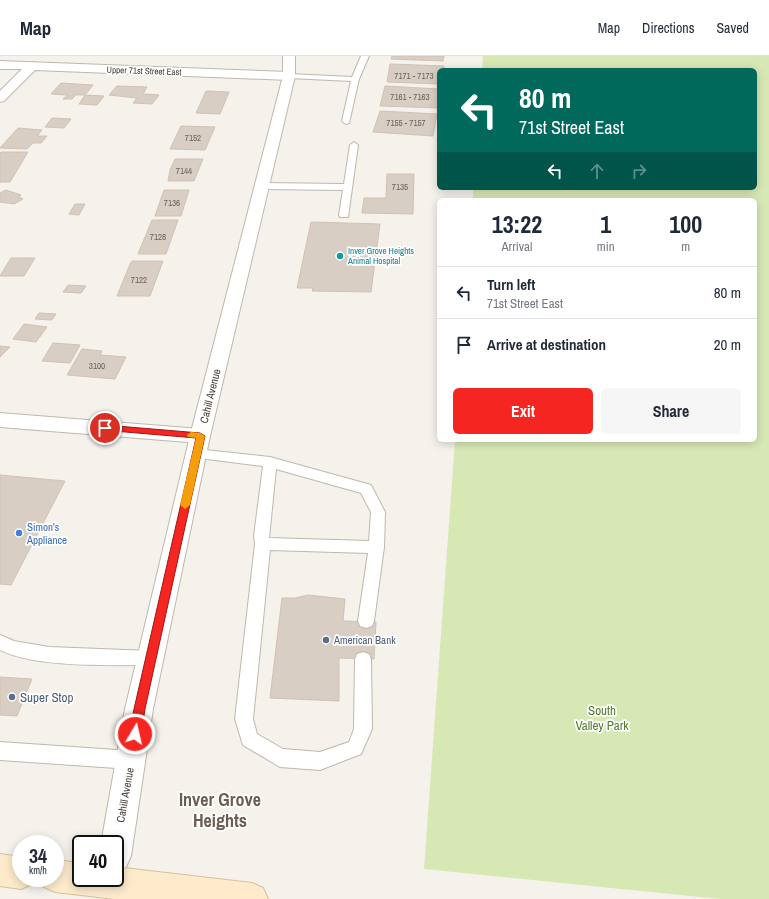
<!DOCTYPE html>
<style>
:root{--surface:#fff;--page:#f6f6f7;--text:#1f2937;--muted:#747a83;--line:#e0e1e3;--accent:#f52522}
body{margin:0;font-family:"Archivo Narrow",sans-serif;background:var(--page);color:var(--text);height:100vh;display:flex;flex-direction:column;font-size:15px;white-space:nowrap}
*{box-sizing:border-box;margin:0}
p{font-size:13px;color:var(--muted)}
.icon{flex:none;width:22px;height:22px;fill:none;stroke:currentColor;stroke-width:2;stroke-linecap:round;stroke-linejoin:round}
.map{position:relative;flex:1;overflow:hidden}
.drawer{position:absolute;left:437px;top:142px;width:320px;height:244px;display:flex;flex-direction:column;background:var(--surface);border-radius:6px;box-shadow:0 2px 10px #0003}
.drawer>*{flex:none}
.hud{position:absolute;left:437px;top:12px;width:320px;height:122px;border-radius:6px;box-shadow:0 2px 10px #0003;background:#00695c;color:#fff;overflow:hidden}
.speed{position:absolute;left:12px;top:779px;display:flex;gap:8px;font-size:20px;font-weight:700;text-align:center}
.speed>*{display:grid;place-content:center;width:52px;height:52px;border-radius:50%;background:var(--surface);box-shadow:0 2px 10px #0003;line-height:1}
.speed small{font-size:10px;font-weight:400}
.speed .limit{border:2px solid #111;border-radius:6px;background:#fff;color:#111}
.pin{position:absolute;display:grid;place-items:center;width:34px;height:34px;color:#fff;margin:-17px;border:2px solid #fff;border-radius:50%;box-shadow:0 1px 4px #0007}
.me{position:absolute;width:44px;margin:-22px;rotate:9deg;stroke-linejoin:round;filter:drop-shadow(0 0 3px #0008)}
.turn{display:flex;align-items:center;gap:14px;height:84px;padding:0 16px;font-size:18px}
.turn .icon{width:52px;height:52px;stroke-width:2.5}
.turn b{display:block;font-size:28px;line-height:34px}
.lanes{display:flex;align-items:center;height:38px;padding:0 16px;background:#0003;justify-content:center;gap:20px;direction:ltr}
.lanes .off{opacity:.35}
.eta{display:flex;justify-content:space-evenly;align-items:center;height:68px;text-align:center}
.eta b{font-size:24px;font-weight:800;line-height:28px}
.action{display:flex;gap:8px;margin-top:auto;padding:8px 16px}
.action a{flex:1;height:46px;border-radius:6px;background:var(--accent);color:#fff;font-size:16px;font-weight:800;line-height:46px;text-align:center}
.action a+a{background:var(--page);color:var(--text)}
ul{padding:0;list-style:none}
li{display:flex;align-items:center;gap:12px;height:52px;padding:0 16px;border-top:1px solid var(--line)}
li div{flex:1}
li b{display:block;font-size:15px}
li em{font-style:normal}
header{display:flex;align-items:center;gap:24px;box-sizing:border-box;height:56px;padding:0 20px;background:var(--surface);border-bottom:1px solid var(--line)}
header strong{font-size:19px}
nav{display:flex;gap:22px;margin-inline-start:auto;font-size:14px}
.map>svg:first-child{display:block}
.green{fill:#d8e8b5}
.building{fill:#d9cec3;stroke:#d1c2b4}
.lines{fill:none;stroke-linecap:round;stroke-linejoin:round}
.service-casing{stroke:#c1b7ad;stroke-width:2}
.minor-casing{stroke:#c1b7ad;stroke-width:2}
.tertiary-casing{stroke:#c1b7ad;stroke-width:2}
.secondary-casing{stroke:#d7c09e;stroke-width:2}
.service{fill:#fff;fill-rule:evenodd}
.minor{fill:#fff;fill-rule:evenodd}
.tertiary{fill:#fff;fill-rule:evenodd}
.secondary{fill:#fdebcc;fill-rule:evenodd}
.route{fill:#f52522;stroke:#9f1816}
.slow{fill:#f59e0b}
.culture-dot{fill:#0f9aa8;stroke:#fff;stroke-width:1.5}
.shop-dot{fill:#3f7fe0;stroke:#fff;stroke-width:1.5}
.service-dot{fill:#5c6f8a;stroke:#fff;stroke-width:1.5}
.labels{text-anchor:middle;stroke-width:3.5;stroke-linejoin:round;paint-order:stroke}
.far-street-label{font-size:9px;fill:#494039;stroke:#fff}
.number-label{font-size:9px;fill:#6d645c}
.far-culture-label{font-size:9px;fill:#0d838f;stroke:#fff;text-anchor:start}
.street-label{font-size:11px;fill:#494039;stroke:#fff}
.shop-label{font-size:11px;fill:#366cbe;stroke:#fff;text-anchor:start}
.service-label{font-size:11px;fill:#4e5e75;stroke:#fff;text-anchor:start}
.near-service-label{font-size:13px;fill:#4e5e75;stroke:#fff;text-anchor:start}
.near-park-label{font-size:13px;fill:#557b2c;stroke:#fff}
.near-district-label{font-size:18px;font-weight:bold;fill:#6c5d50;stroke:#fff}
</style>
<header>
<strong>Map</strong>
<nav><a>Map</a><a>Directions</a><a>Saved</a></nav>
</header>
<div class="map">
<svg width="769" height="843" viewBox="0 0 769 843">
<rect width="100%" height="100%" fill="#f5f1eb"/>
<!-- green -->
<path class="green" d="M 483,0 L 769,0 L 769,843 L 720,843 L 424,813 L 455,384 L 755,384 L 755,144 L 473,144 L 473,132 L 755,132 L 755,14 L 482,14 Z"/>
<!-- building -->
<g class="building">
<path d="M 392,0 L 444,0 L 443,5 L 391,3 Z"/>
<path d="M 390,8 L 444,10 L 444,14 L 439,14 L 439,28 L 387,26 Z"/>
<path d="M 61,27 L 93,29 L 85,39 L 76,39 L 72,43 L 63,43 L 67,39 L 51,38 Z"/>
<path d="M 117,30 L 147,31 L 143,38 L 159,39 L 152,48 L 133,47 L 137,42 L 109,39 Z"/>
<path d="M 385,30 L 439,33 L 439,52 L 380,50 Z"/>
<path d="M 206,35 L 229,36 L 220,58 L 196,57 Z"/>
<path d="M 85,39 L 104,40 L 97,49 L 79,48 Z"/>
<path d="M 380,55 L 437,58 L 433,80 L 373,76 Z"/>
<path d="M 52,62 L 71,63 L 64,72 L 45,71 Z"/>
<path d="M 181,70 L 215,71 L 205,94 L 170,93 Z"/>
<path d="M 18,72 L 42,74 L 37,80 L 47,80 L 41,87 L 33,87 L 27,93 L 0,92 Z"/>
<path d="M 1,96 L 28,96 L 10,126 L 0,126 L 0,98 Z"/>
<path d="M 175,103 L 203,103 L 194,125 L 168,125 L 170,114 Z"/>
<path d="M 387,118 L 414,118 L 413,158 L 362,157 L 364,142 L 386,142 Z"/>
<path d="M 6,134 L 21,139 L 19,141 L 23,143 L 14,148 L 0,146 L 0,137 Z"/>
<path d="M 164,134 L 189,134 L 181,160 L 155,160 Z"/>
<path d="M 75,148 L 85,148 L 79,159 L 69,158 Z"/>
<path d="M 152,164 L 178,164 L 166,198 L 138,198 Z"/>
<path d="M 311,166 L 380,168 L 371,236 L 312,235 L 313,232 L 297,232 Z"/>
<path d="M 11,202 L 35,202 L 24,220 L 0,220 Z"/>
<path d="M 132,205 L 163,205 L 150,240 L 117,240 L 130,208 Z"/>
<path d="M 68,229 L 86,230 L 81,237 L 63,236 Z"/>
<path d="M 39,257 L 56,258 L 52,264 L 35,263 Z"/>
<path d="M 24,268 L 47,271 L 36,286 L 13,283 Z"/>
<path d="M 53,287 L 80,289 L 70,307 L 42,305 Z"/>
<path d="M 0,290 L 10,291 L 0,301 Z"/>
<path d="M 82,293 L 102,295 L 100,299 L 126,301 L 115,323 L 67,319 Z"/>
<path d="M 0,419 L 65,425 L 11,529 L 0,528 Z"/>
<path d="M 308,539 L 345,543 L 343,565 L 376,566 L 374,603 L 339,602 L 339,645 L 270,642 L 282,542 L 295,542 Z"/>
<path d="M 0,621 L 32,623 L 17,660 L 0,659 Z"/>
</g>
<g class="lines">
<defs>
<g id="service">
<path d="M 361,0 L 369,0 L 359,23 L 349,67 L 346,68 L 342,65 L 351,25 L 289,22 L 285,20 L 289,18 L 352,21 Z"/>
<path d="M 354,86 L 358,89 L 348,161 L 340,161 L 339,159 L 343,134 L 262,133 L 257,130 L 262,127 L 344,128 L 350,89 Z"/>
<path d="M 196,393 L 270,401 L 371,429 L 373,433 L 385,456 L 384,491 L 374,565 L 372,570 L 366,572 L 360,570 L 358,565 L 368,497 L 270,494 L 253,663 L 257,678 L 283,693 L 320,696 L 349,686 L 354,673 L 355,603 L 357,598 L 363,596 L 369,598 L 371,603 L 372,673 L 361,698 L 320,714 L 280,711 L 243,689 L 235,663 L 255,488 L 254,480 L 263,410 L 191,401 L 189,398 L 191,395 ZM 276,413 L 361,437 L 371,456 L 369,485 L 269,482 Z"/>
<path d="M 0,579 L 14,585 L 49,591 L 151,595 L 157,597 L 159,602 L 157,607 L 151,609 C 110,609 36,612 0,594 Z"/>
<path d="M 0,686 L 131,695 L 138,698 L 140,704 L 138,710 L 131,713 L 0,704 Z"/>
</g>
<g id="minor">
<path d="M 0,5 L 289,16 L 293,17 L 295,20 L 293,23 L 289,24 L 35,14 L 4,45 L 0,46 L 0,35 L 22,13 L 0,13 Z"/>
<path d="M 0,357 L 200,373 L 207,375 L 210,380 L 207,385 L 200,387 L 0,371 Z"/>
</g>
<path id="tertiary" d="M 283,0 L 295,0 L 295,20 L 210,380 L 153,653 L 131,800 L 126,811 L 115,816 L 115,788 L 101,788 L 125,653 L 190,380 L 283,20 Z"/>
<g id="secondary">
<path d="M 0,798 L 21,801 L 21,822 L 35,822 L 32,828 L 21,833 L 0,830 Z"/>
<path d="M 55,804 L 81,807 L 81,822 L 115,822 L 115,811 L 252,827 L 263,832 L 268,843 L 115,843 L 55,836 L 44,831 L 40,822 L 55,822 Z"/>
</g>
</defs>
<!-- service casing -->
<use href="#service" class="service-casing"/>
<!-- minor casing -->
<use href="#minor" class="minor-casing"/>
<!-- tertiary casing -->
<use href="#tertiary" class="tertiary-casing"/>
<!-- secondary casing -->
<use href="#secondary" class="secondary-casing"/>
<!-- service -->
<use href="#service" class="service"/>
<!-- minor -->
<use href="#minor" class="minor"/>
<!-- tertiary -->
<use href="#tertiary" class="tertiary"/>
<!-- secondary -->
<use href="#secondary" class="secondary"/>
</g>
<!-- route -->
<path class="route" d="M 105,369 L 200,377 L 205,380 L 145,653 L 141,678 L 139,682 L 135,684 L 131,682 L 129,678 L 134,653 L 196,382 L 102,374 L 101,372 L 102,370 Z"/>
<!-- slow -->
<path class="slow" d="M 191,376 L 200,377 L 205,380 L 190,449 L 185,453 L 180,449 L 196,382 L 188,381 L 187,379 Z"/>
<!-- markers -->
<circle class="culture-dot" cx="340" cy="200" r="4"/>
<circle class="shop-dot" cx="19" cy="477" r="4"/>
<g class="service-dot">
<circle cx="326" cy="584" r="4"/>
<circle cx="12" cy="641" r="4"/>
</g>
<g class="labels">
<!-- far-street labels -->
<g class="far-street-label">
<text transform="translate(144 15) rotate(2)" y="3">Upper 71st Street East</text>
</g>
<!-- number labels -->
<g class="number-label">
<text x="414" y="23">7171 - 7173</text>
<text x="410" y="44">7161 - 7163</text>
<text x="406" y="70">7155 - 7157</text>
<text x="193" y="85">7152</text>
<text x="184" y="118">7144</text>
<text x="400" y="134">7135</text>
<text x="172" y="150">7136</text>
<text x="158" y="184">7128</text>
<text x="139" y="227">7122</text>
<text x="97" y="313">3100</text>
</g>
<!-- far-culture labels -->
<g class="far-culture-label">
<text x="348" y="198">Inver Grove Heights<tspan x="348" dy="10">Animal Hospital</tspan></text>
</g>
<!-- street labels -->
<g class="street-label">
<text transform="translate(210 340) rotate(-76)" y="4">Cahill Avenue</text>
<text transform="translate(125 739) rotate(-80)" y="4">Cahill Avenue</text>
</g>
<!-- shop labels -->
<g class="shop-label">
<text x="27" y="475">Simon's<tspan x="27" dy="13">Appliance</tspan></text>
</g>
<!-- service labels -->
<g class="service-label">
<text x="334" y="588">American Bank</text>
</g>
<!-- near-service labels -->
<g class="near-service-label">
<text x="20" y="646">Super Stop</text>
</g>
<!-- near-park labels -->
<g class="near-park-label">
<text x="602" y="659">South<tspan x="602" dy="15">Valley Park</tspan></text>
</g>
<!-- near-district labels -->
<g class="near-district-label">
<text x="220" y="750">Inver Grove<tspan x="220" dy="21">Heights</tspan></text>
</g>
</g>
</svg>
<div class="speed"><div>34<small>km/h</small></div><div class="limit">40</div></div>
<div class="pin" style="left:105px;top:372px;background:#d93025"><svg class="icon" aria-label="arrive" viewBox="0 0 24 24"><path d="M6 21V4h12l-3 4 3 4H6"/></svg></div>
<svg class="me" style="left:135px;top:678px" viewBox="-20 -20 40 40"><circle r="17" fill="#f52522" stroke="#fff" stroke-width="3"/><path d="M0-11L8 9 0 5-8 9z" fill="#fff"/></svg>
<div class="hud">
<div class="turn"><svg class="icon" aria-label="left" viewBox="0 0 24 24"><path d="M17 20v-9H6M10 6l-5 5 5 5"/></svg><div><b>80 m</b>71st Street East</div></div>
<div class="lanes"><svg class="icon" aria-label="left" viewBox="0 0 24 24"><path d="M17 20v-9H6M10 6l-5 5 5 5"/></svg><svg class="icon off" aria-label="ahead" viewBox="0 0 24 24"><path d="M12 20V5M6 11l6-6 6 6"/></svg><svg class="icon off" aria-label="right" viewBox="0 0 24 24"><path d="M7 20v-9h11M14 6l5 5-5 5"/></svg></div>
</div>
<section class="drawer">
<div class="eta">
<div><b>13:22</b><p>Arrival</p></div>
<div><b>1</b><p>min</p></div>
<div><b>100</b><p>m</p></div>
</div>
<ul>
<li><svg class="icon" aria-label="left" viewBox="0 0 24 24"><path d="M17 20v-9H6M10 6l-5 5 5 5"/></svg><div><b>Turn left</b><p>71st Street East</p></div><em>80 m</em></li>
<li><svg class="icon" aria-label="arrive" viewBox="0 0 24 24"><path d="M6 21V4h12l-3 4 3 4H6"/></svg><div><b>Arrive at destination</b></div><em>20 m</em></li>
</ul>
<div class="action"><a>Exit</a><a>Share</a></div>
</section>
</div>
